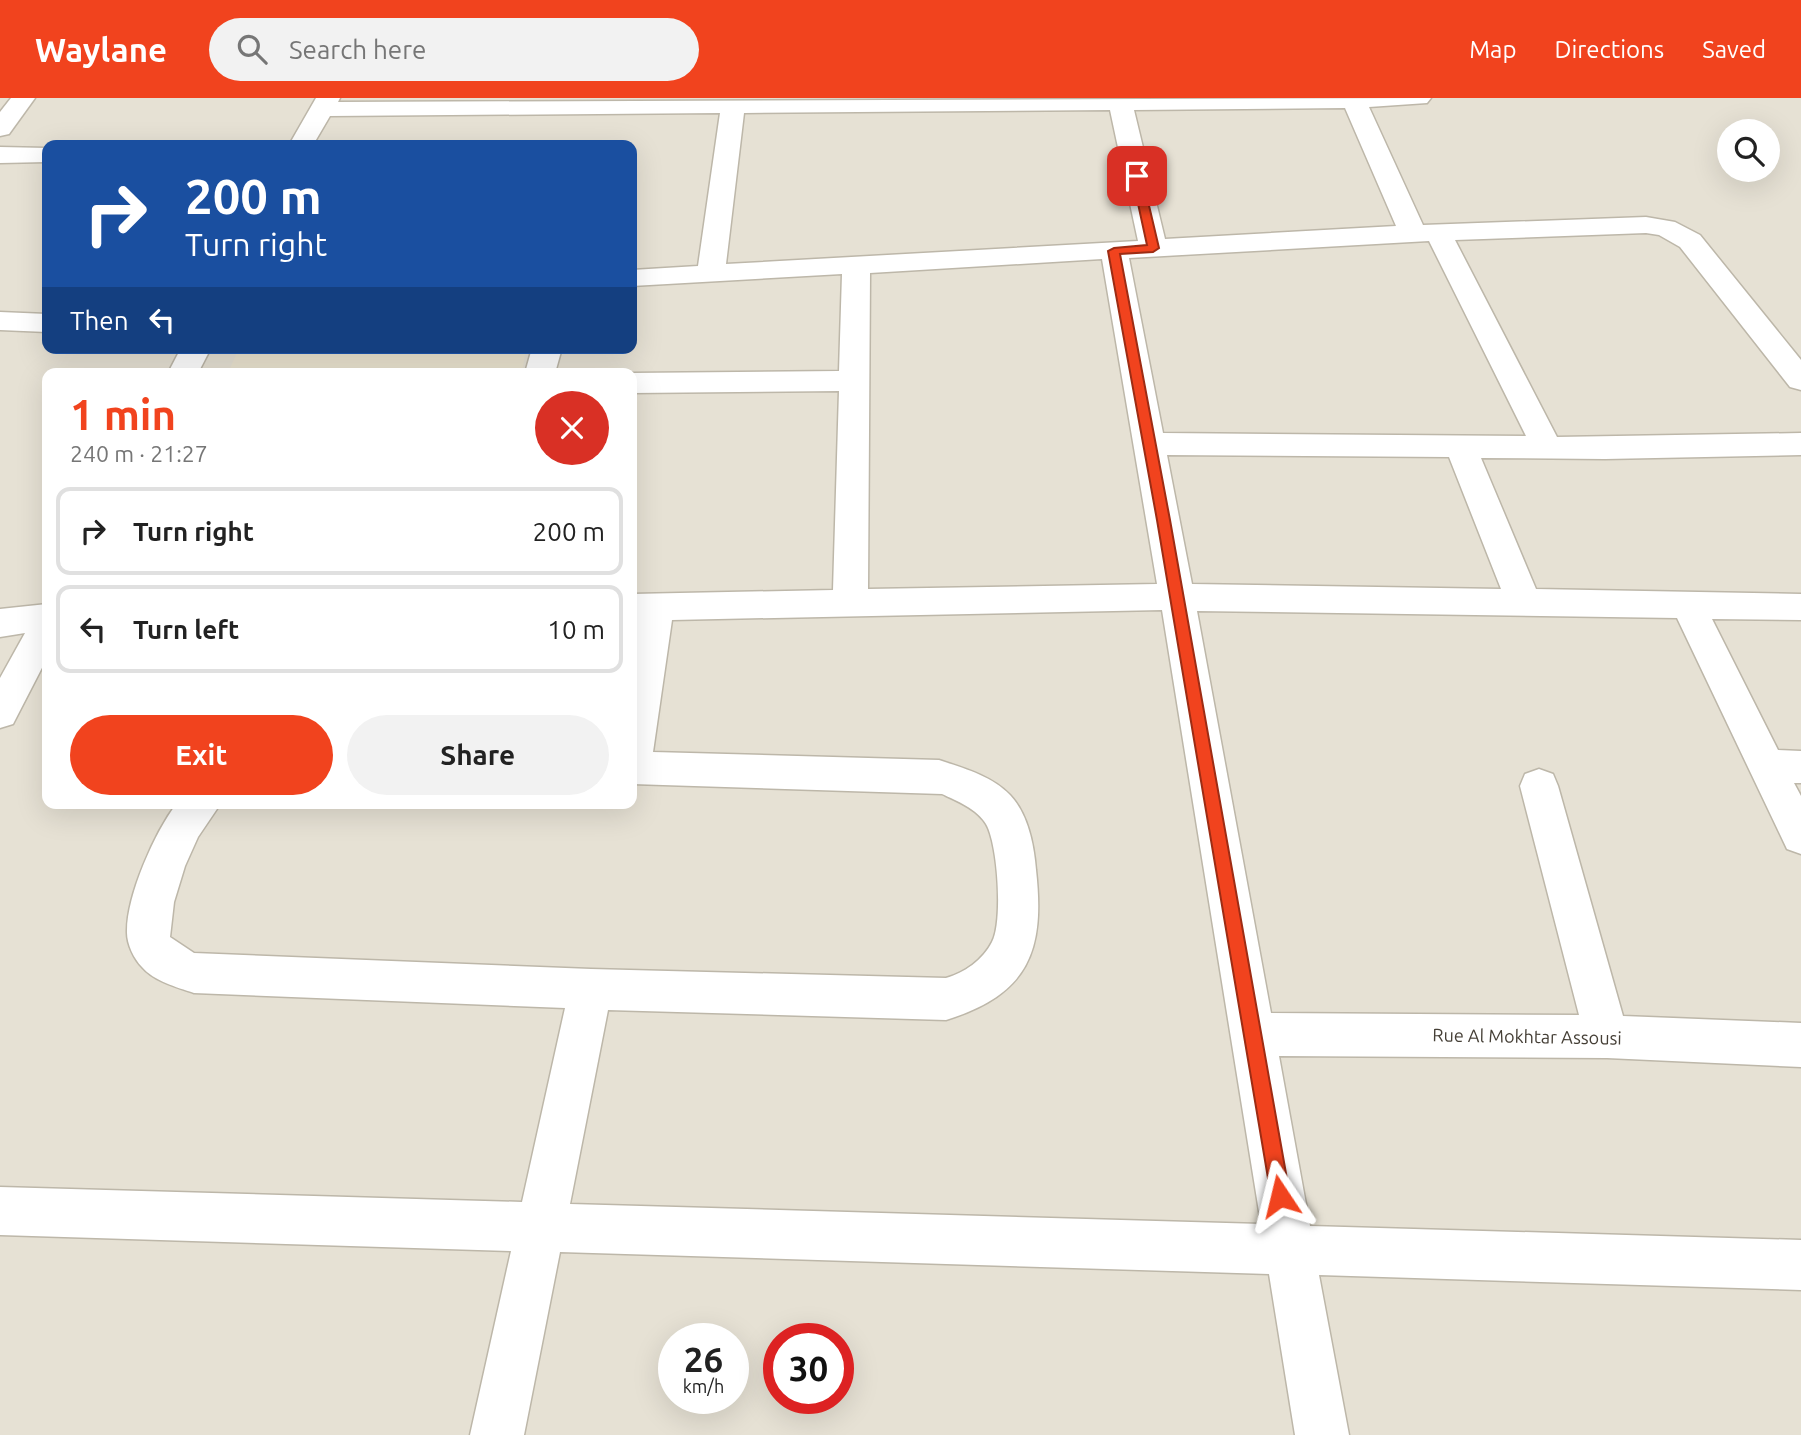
<!DOCTYPE html>
<meta charset="utf-8">
<style>
:root{--surface:#fff;--page:#f2f2f2;--text:#222;--muted:#767676;--line:#e0e0e0;--accent:#f1431e}
body{margin:0;font-family:Ubuntu,sans-serif;background:var(--page);color:var(--text);height:100vh;display:flex;flex-direction:column;font-size:26px;white-space:nowrap}
*{box-sizing:border-box;margin:0}
p{font-size:23px;color:var(--muted)}
.icon{flex:none;width:38px;height:38px;fill:none;stroke:currentColor;stroke-width:2;stroke-linecap:round;stroke-linejoin:round}
.map{position:relative;flex:1;overflow:hidden}
.panel{position:absolute;left:42px;top:270px;width:595px;height:441px;display:flex;flex-direction:column;background:var(--surface);border-radius:14px;box-shadow:0 7px 28px #0002}
.panel>*{flex:none}
.top-card{position:absolute;left:42px;top:42px;width:595px;height:214px;border-radius:14px;box-shadow:0 7px 28px #0002;background:#1a4fa0;color:#fff;overflow:hidden}
.fabs{position:absolute;left:1717px;top:21px;display:grid;gap:14px}
.fabs a{display:grid;place-items:center;width:63px;height:63px;border-radius:50%;background:var(--surface);box-shadow:0 7px 28px #0002;font-size:35px}
.speed{position:absolute;left:658px;top:1225px;display:flex;gap:14px;font-size:35px;font-weight:700;text-align:center}
.speed>*{display:grid;place-content:center;width:91px;height:91px;border-radius:50%;background:var(--surface);box-shadow:0 7px 28px #0002;line-height:1}
.speed small{font-size:18px;font-weight:400}
.speed .limit{border:10px solid #d22;background:#fff;color:#111}
.pin{position:absolute;display:grid;place-items:center;width:60px;height:60px;color:#fff;margin:-30px;border-radius:14px;box-shadow:0 4px 10px #0006}
.me{position:absolute;width:77px;margin:-38px;rotate:350deg;stroke-linejoin:round;filter:drop-shadow(0 0 5px #0008)}
.turn{display:flex;align-items:center;gap:24px;height:147px;padding:0 28px;font-size:32px}
.turn .icon{width:91px;height:91px;stroke-width:2.5}
.turn b{display:block;font-size:49px;line-height:60px}
.then{display:flex;align-items:center;height:66px;padding:0 28px;background:#0003;gap:14px;font-size:26px}
.round{display:grid;place-items:center;flex:none;width:74px;height:74px;border-radius:37px;background:var(--page)}
.head{display:flex;align-items:center;justify-content:space-between;height:119px;padding:0 28px}
h1{font-size:42px;font-weight:700;line-height:52px;color:var(--accent)}
.button{display:flex;gap:14px;margin-top:auto;padding:14px 28px}
.button a{flex:1;height:80px;border-radius:42px;background:var(--accent);color:#fff;font-size:28px;font-weight:700;line-height:80px;text-align:center}
.button a+a{background:var(--page);color:var(--text)}
ul{padding:0;list-style:none}
li{display:flex;align-items:center;gap:21px;height:88px;margin:0 14px 10px;padding:0 14px;border:4px solid var(--line);border-radius:14px}
li div{flex:1}
li b{display:block;font-size:26px}
li em{font-style:normal}
header{display:flex;align-items:center;gap:42px;box-sizing:border-box;height:98px;padding:0 35px;background:var(--accent);color:#fff}
header strong{font-size:33px}
nav{display:flex;gap:38px;margin-inline-start:auto;font-size:24px}
.search{width:490px;height:63px;background:var(--page);display:flex;align-items:center;gap:18px;box-sizing:border-box;padding:0 24px;border-radius:38px;color:var(--muted);font-size:26px}
.map>svg:first-child{display:block}
.residential{fill:#e6e1d4;fill-rule:evenodd}
.education{fill:#ebe4d0}
.lines{fill:none;stroke-linecap:round;stroke-linejoin:round}
.minor-casing{stroke:#bdb7a9;stroke-width:3}
.minor{fill:#fff;fill-rule:evenodd}
.route{fill:#f1431e;stroke:#9d2c14;stroke-width:2}
.labels{text-anchor:middle;stroke-width:6;stroke-linejoin:round;paint-order:stroke}
.street-label{font-size:18px;fill:#453f36;stroke:#fff}
</style>
<header>
<strong>Waylane</strong>
<div class="search"><svg class="icon" aria-label="search" viewBox="0 0 24 24"><circle cx="10" cy="10" r="6"/><path d="M15 15l6 6"/></svg>Search here</div>
<nav><a>Map</a><a>Directions</a><a>Saved</a></nav>
</header>
<div class="map">
<svg width="1801" height="1337" viewBox="0 0 1801 1337">
<rect width="100%" height="100%" fill="#f2efe6"/>
<!-- residential -->
<path class="residential" d="M 0,0 L 1801,0 L 1801,1337 L 0,1337 ZM 1729,33 L 1768,33 L 1768,72 L 1729,72 ZM 47,47 L 632,47 L 632,250 L 47,250 ZM 47,275 L 632,275 L 632,705 L 47,705 ZM 674,1241 L 733,1241 L 733,1300 L 674,1300 ZM 779,1241 L 838,1241 L 838,1300 L 779,1300 Z"/>
<!-- education -->
<path class="education" d="M 239,250 L 526,250 L 522,275 L 228,275 Z"/>
<g class="lines">
<defs>
<g id="minor">
<path d="M 11,0 L 35,0 L 9,36 L 0,38 L 0,14 Z"/>
<path d="M 316,0 L 340,0 L 338,4 L 1431,0 L 1427,5 L 1369,9 L 1423,127 L 1646,119 L 1675,124 L 1700,137 L 1801,262 L 1801,292 L 1790,289 L 1680,149 L 1659,137 L 1646,135 L 1455,142 L 1557,339 L 1801,335 L 1801,357 L 1605,361 L 1481,360 L 1536,491 L 1801,496 L 1801,522 L 1712,521 L 1778,652 L 1801,653 L 1801,685 L 1794,685 L 1801,698 L 1801,756 L 1787,751 L 1677,520 L 1197,513 L 1271,915 L 1579,917 L 1520,688 L 1525,676 L 1539,671 L 1553,676 L 1558,688 L 1623,918 L 1801,925 L 1801,969 L 1607,960 L 1279,958 L 1310,1128 L 1801,1142 L 1801,1192 L 1319,1177 L 1349,1337 L 1295,1337 L 1269,1176 L 560,1154 L 524,1337 L 470,1337 L 511,1153 L 0,1137 L 0,1089 L 522,1104 L 565,910 L 194,895 C 176,889 154,883 142,869 C 134,861 127,846 127,835 C 126,798 155,734 177,705 L 221,705 L 198,739 L 185,768 L 174,804 L 170,839 L 194,855 L 591,871 L 946,880 C 964,875 983,862 992,844 C 1003,824 998,746 986,726 C 977,711 957,703 942,696 L 632,686 L 632,551 L 636,522 L 632,522 L 632,496 L 833,492 L 839,293 L 632,295 L 632,275 L 839,273 L 842,176 L 632,188 L 632,172 L 698,168 L 720,15 L 330,18 L 313,47 L 289,47 ZM 1345,10 L 1396,128 L 1165,141 L 1134,12 ZM 1110,12 L 1138,143 L 726,166 L 744,15 ZM 1429,143 L 1526,338 L 1163,335 L 1129,160 ZM 1102,161 L 1157,486 L 868,491 L 870,175 ZM 1167,357 L 1449,359 L 1501,491 L 1192,486 ZM 1162,512 L 1261,1126 L 570,1106 L 608,912 L 946,922 C 1029,896 1045,853 1036,772 C 1034,747 1028,716 1010,697 C 992,678 963,670 939,662 L 653,654 L 672,522 Z"/>
<path d="M 0,49 L 47,50 L 47,64 L 0,65 Z"/>
<path d="M 0,214 L 47,216 L 47,234 L 0,232 Z"/>
<path d="M 181,250 L 211,250 L 198,275 L 168,275 Z"/>
<path d="M 532,250 L 562,250 L 555,275 L 525,275 Z"/>
<path d="M 47,506 L 47,560 L 13,626 L 0,630 L 0,580 L 25,535 L 0,539 L 0,511 Z"/>
</g>
</defs>
<!-- minor casing -->
<use href="#minor" class="minor-casing"/>
<!-- minor -->
<use href="#minor" class="minor"/>
</g>
<!-- route -->
<path class="route" d="M 1137,75 L 1142,78 L 1159,150 L 1153,154 L 1120,156 L 1170,422 L 1290,1098 L 1287,1105 L 1280,1108 L 1273,1105 L 1271,1098 L 1157,422 L 1108,153 L 1114,150 L 1147,147 L 1132,78 Z"/>
<g class="labels">
<!-- street labels -->
<g class="street-label">
<text transform="translate(1527 939) rotate(1)" y="6">Rue Al Mokhtar Assousi</text>
</g>
</g>
</svg>
<div class="fabs">
<a><svg class="icon" aria-label="search" viewBox="0 0 24 24"><circle cx="10" cy="10" r="6"/><path d="M15 15l6 6"/></svg></a>
</div>
<div class="speed"><div>26<small>km/h</small></div><div class="limit">30</div></div>
<div class="pin" style="left:1137px;top:78px;background:#d93025"><svg class="icon" aria-label="arrive" viewBox="0 0 24 24"><path d="M6 21V4h12l-3 4 3 4H6"/></svg></div>
<svg class="me" style="left:1280px;top:1098px" viewBox="-20 -20 40 40"><path d="M0-17L14 15 0 8-14 15z" fill="#f1431e" stroke="#fff" stroke-width="4"/></svg>
<div class="top-card">
<div class="turn"><svg class="icon" aria-label="right" viewBox="0 0 24 24"><path d="M7 20v-9h11M14 6l5 5-5 5"/></svg><div><b>200 m</b>Turn right</div></div>
<div class="then">Then<svg class="icon" aria-label="left" viewBox="0 0 24 24"><path d="M17 20v-9H6M10 6l-5 5 5 5"/></svg></div>
</div>
<section class="panel">
<div class="head"><div><h1>1 min</h1><p>240 m · 21:27</p></div><a class="round" style="background:#d93025;color:#fff"><svg class="icon" aria-label="close" viewBox="0 0 24 24"><path d="M6 6l12 12M18 6L6 18"/></svg></a></div>
<ul>
<li><svg class="icon" aria-label="right" viewBox="0 0 24 24"><path d="M7 20v-9h11M14 6l5 5-5 5"/></svg><div><b>Turn right</b></div><em>200 m</em></li>
<li><svg class="icon" aria-label="left" viewBox="0 0 24 24"><path d="M17 20v-9H6M10 6l-5 5 5 5"/></svg><div><b>Turn left</b></div><em>10 m</em></li>
</ul>
<div class="button"><a>Exit</a><a>Share</a></div>
</section>
</div>
